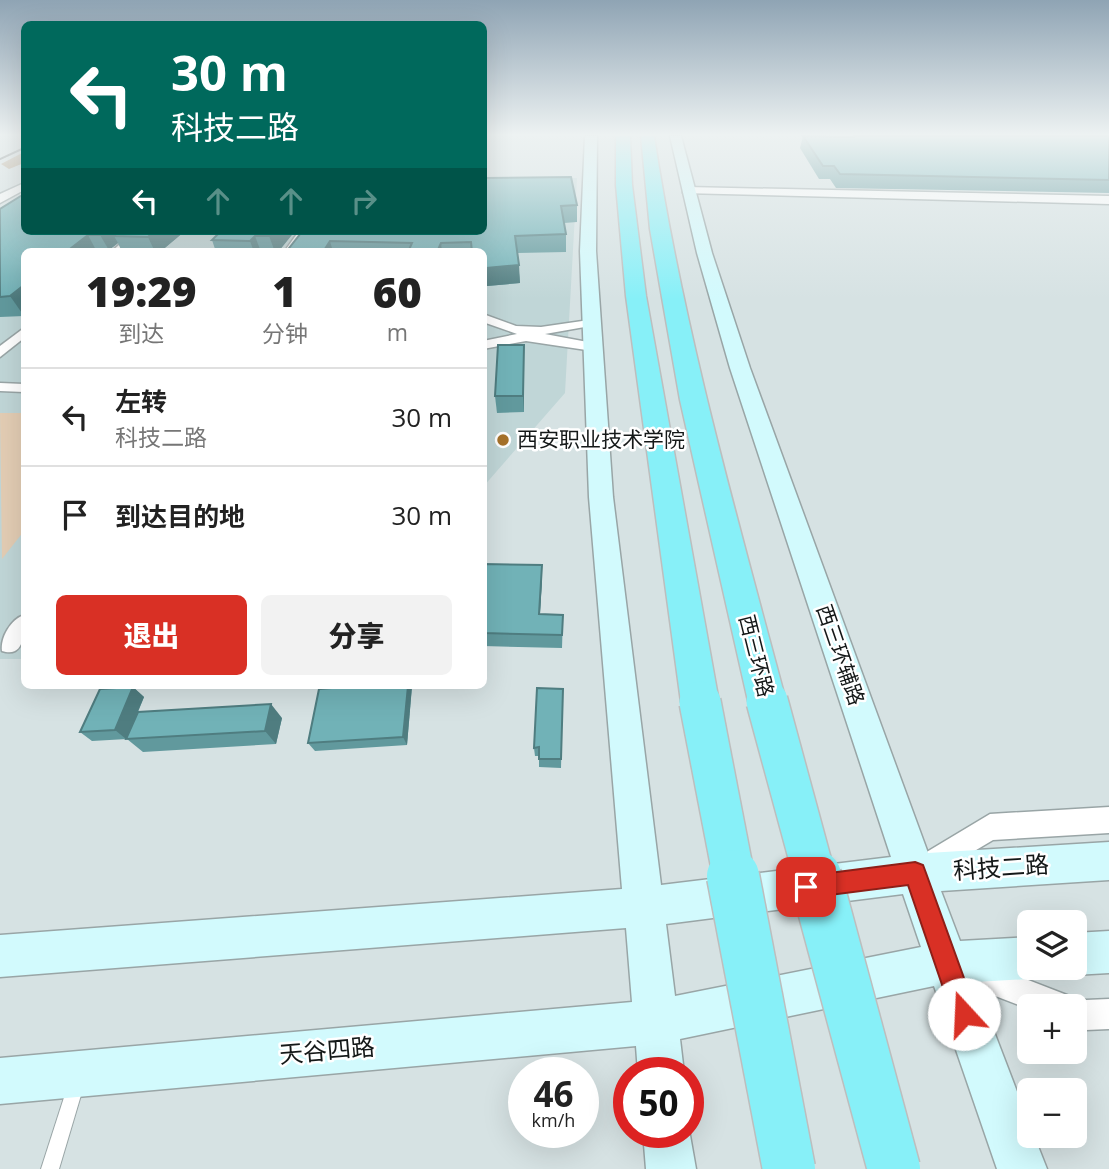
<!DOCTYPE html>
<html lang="zh">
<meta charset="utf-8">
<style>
:root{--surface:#fff;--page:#f2f2f2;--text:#222;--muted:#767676;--line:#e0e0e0;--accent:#d93025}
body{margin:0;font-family:"Open Sans","Noto Sans SC",sans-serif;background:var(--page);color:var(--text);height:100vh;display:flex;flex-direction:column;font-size:26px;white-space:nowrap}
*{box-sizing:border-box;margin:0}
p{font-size:23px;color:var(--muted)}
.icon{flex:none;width:38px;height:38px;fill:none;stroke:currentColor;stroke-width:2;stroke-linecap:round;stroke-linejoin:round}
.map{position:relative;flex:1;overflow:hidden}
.sheet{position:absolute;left:21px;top:248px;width:466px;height:441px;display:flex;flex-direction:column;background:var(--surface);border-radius:10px;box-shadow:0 7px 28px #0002}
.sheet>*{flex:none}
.top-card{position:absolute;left:21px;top:21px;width:466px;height:214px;border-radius:10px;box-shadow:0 7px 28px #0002;background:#00695c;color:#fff;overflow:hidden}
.fabs{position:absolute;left:1017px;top:910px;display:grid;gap:14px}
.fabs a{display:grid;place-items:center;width:70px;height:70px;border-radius:10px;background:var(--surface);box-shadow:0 7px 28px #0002;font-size:35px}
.speed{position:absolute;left:508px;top:1057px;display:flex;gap:14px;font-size:35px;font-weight:700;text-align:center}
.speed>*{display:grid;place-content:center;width:91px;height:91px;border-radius:50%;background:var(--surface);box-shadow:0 7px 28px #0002;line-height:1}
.speed small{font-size:18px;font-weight:400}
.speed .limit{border:10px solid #d22;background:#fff;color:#111}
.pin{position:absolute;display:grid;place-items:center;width:60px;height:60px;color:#fff;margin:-30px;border-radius:14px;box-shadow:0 4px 10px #0006}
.me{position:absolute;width:77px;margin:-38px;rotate:340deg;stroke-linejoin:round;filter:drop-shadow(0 0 5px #0008)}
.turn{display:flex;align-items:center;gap:24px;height:147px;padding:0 35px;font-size:32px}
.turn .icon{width:91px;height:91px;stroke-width:2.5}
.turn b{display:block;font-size:49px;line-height:60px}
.lanes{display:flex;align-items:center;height:66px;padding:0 35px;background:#0003;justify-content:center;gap:35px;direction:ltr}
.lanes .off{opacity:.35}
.eta{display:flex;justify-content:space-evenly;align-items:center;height:119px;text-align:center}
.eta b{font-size:42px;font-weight:800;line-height:49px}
.button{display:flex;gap:14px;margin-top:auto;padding:14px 35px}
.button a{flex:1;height:80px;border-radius:10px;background:var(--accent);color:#fff;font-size:28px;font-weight:800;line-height:80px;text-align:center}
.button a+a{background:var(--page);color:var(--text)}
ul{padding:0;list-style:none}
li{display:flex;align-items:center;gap:21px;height:98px;padding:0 35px;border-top:2px solid var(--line)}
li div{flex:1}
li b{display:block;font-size:26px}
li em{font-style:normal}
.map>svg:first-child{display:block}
.built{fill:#c0d6d7}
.green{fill:#e3cdb4}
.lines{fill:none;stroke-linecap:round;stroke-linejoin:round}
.river{fill:#ab8b65;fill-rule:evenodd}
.service-casing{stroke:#99a5a6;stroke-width:2}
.minor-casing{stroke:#99a5a6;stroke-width:3}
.tertiary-casing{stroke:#99a5a6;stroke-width:3}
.secondary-casing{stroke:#99a5a6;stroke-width:3}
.trunk-casing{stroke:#bdbebe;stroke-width:3}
.service{fill:#fff;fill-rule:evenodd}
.minor{fill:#fff;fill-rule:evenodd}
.tertiary{fill:#fff;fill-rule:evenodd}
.secondary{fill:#d2fafd;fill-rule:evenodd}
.trunk{fill:#87f0f8;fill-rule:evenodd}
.tram{stroke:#393f3f;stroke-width:2}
.trunk-bridge-far1-casing{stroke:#bdbebe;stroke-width:44;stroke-linecap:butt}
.trunk-bridge-casing{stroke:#bdbebe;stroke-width:55;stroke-linecap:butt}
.trunk-bridge-far1{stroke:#87f0f8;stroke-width:41}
.trunk-bridge{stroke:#87f0f8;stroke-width:52}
.wall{fill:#61999d}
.shaded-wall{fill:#4f7d80}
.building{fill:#71b2b7;stroke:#4f7d80;stroke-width:2}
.route{fill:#d93025;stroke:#8d1f18;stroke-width:2}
.poi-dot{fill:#a6722a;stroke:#fff;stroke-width:2.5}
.labels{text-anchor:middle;stroke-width:5;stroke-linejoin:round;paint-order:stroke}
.poi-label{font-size:21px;fill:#141818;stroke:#fff;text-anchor:start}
.street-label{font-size:21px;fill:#141818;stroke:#fff}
.near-street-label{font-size:24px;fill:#141818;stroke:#fff}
</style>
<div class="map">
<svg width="1109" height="1169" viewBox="0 0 1109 1169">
<rect width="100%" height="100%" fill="#d6e2e3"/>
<!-- built -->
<path class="built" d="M 483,177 L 577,178 L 565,393 L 483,487 L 483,252 L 24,252 L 24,659 L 0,659 L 0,219 L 24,231 L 483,231 Z"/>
<!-- green -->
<path class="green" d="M 0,413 L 24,413 L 24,531 L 2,559 Z"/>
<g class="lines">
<!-- river -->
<path class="river" d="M 24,152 L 24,163 L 9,169 L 1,164 Z"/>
<defs>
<path id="service" d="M 76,1077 L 82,1079 L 84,1085 L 59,1169 L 41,1169 L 68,1085 L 70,1079 Z"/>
<g id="minor">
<path d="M 135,231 L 146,231 L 123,252 L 111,252 Z"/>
<path d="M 299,231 L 309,231 L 294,252 L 284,252 Z"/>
<path d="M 483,314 L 516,326 L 541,327 L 596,319 L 596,325 L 545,334 L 593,343 L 600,347 L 593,351 L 526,341 L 483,349 L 483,341 L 517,334 L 483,322 Z"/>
<path d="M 24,328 L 24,338 L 0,357 L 0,346 Z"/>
<path d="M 0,383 L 24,384 L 24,392 L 0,391 Z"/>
<path d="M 24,615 C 25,630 25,659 2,651 C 0,638 11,619 24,615 Z"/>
<path d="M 1109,807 L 1109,833 L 993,840 L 929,878 L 920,874 L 916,865 L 920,856 L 990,814 Z"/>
<path d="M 969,957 L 1072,997 L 1086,1000 L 1109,999 L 1109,1029 L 1086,1030 L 1074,1026 L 1074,1006 L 1029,1006 L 1029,1009 L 959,982 L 954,972 L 959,962 Z"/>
</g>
<g id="tertiary">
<path d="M 24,183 L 24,190 L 0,203 L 0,194 Z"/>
<path d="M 687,187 L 1109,196 L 1109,204 L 683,193 L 683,189 Z"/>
</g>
<g id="secondary">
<path d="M 585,136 L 597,136 L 596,251 L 613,497 L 661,885 L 891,857 L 730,368 L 697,253 L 670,136 L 681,136 L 712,253 L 750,368 L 928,853 L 1109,842 L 1109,880 L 941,891 L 960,941 L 1029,937 L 1029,968 L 1046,968 L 1044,973 L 1029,979 L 975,982 L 1029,1123 L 1029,1136 L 1034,1136 L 1047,1169 L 997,1169 L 934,986 L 680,1039 L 684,1073 L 638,1073 L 636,1046 L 0,1104 L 0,1058 L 632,1002 L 626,928 L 0,977 L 0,935 L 622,889 L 589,497 L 580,251 ZM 903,894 L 921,947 L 675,996 L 666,924 Z"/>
<path d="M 1109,931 L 1109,973 L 1074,975 L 1059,969 L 1074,968 L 1074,933 Z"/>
<path d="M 688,1124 L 696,1169 L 646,1169 L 643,1132 L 688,1132 Z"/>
</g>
<g id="trunk">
<path d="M 616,136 L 630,136 L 632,185 L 646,296 L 719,702 L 714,714 L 700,719 L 686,714 L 681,702 L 626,296 L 616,185 Z"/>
<path d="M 641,136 L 654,136 C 683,328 736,514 786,701 L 781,713 L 767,718 L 753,713 L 748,701 L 680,400 L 650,229 Z"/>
</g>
</defs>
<!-- service casing -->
<use href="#service" class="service-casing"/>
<!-- minor casing -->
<use href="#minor" class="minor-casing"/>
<!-- tertiary casing -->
<use href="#tertiary" class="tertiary-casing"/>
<!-- secondary casing -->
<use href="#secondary" class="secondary-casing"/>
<!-- trunk casing -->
<use href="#trunk" class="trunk-casing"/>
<!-- service -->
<use href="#service" class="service"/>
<!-- minor -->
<use href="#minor" class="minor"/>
<!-- tertiary -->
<use href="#tertiary" class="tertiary"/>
<!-- secondary -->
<use href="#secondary" class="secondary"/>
<!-- trunk -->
<use href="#trunk" class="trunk"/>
<!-- tram -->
<path class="tram" d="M 0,159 L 24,148"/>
<defs>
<g id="trunk-bridge-far1">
<path d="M 767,701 L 815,878"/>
<path d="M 700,702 L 734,878"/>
</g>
<g id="trunk-bridge">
<path d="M 733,876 L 789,1169"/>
<path d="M 815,876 L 894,1169"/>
</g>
</defs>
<!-- trunk-bridge-far1 casing -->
<use href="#trunk-bridge-far1" class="trunk-bridge-far1-casing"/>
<!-- trunk-bridge casing -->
<use href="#trunk-bridge" class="trunk-bridge-casing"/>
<!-- trunk-bridge-far1 -->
<use href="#trunk-bridge-far1" class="trunk-bridge-far1"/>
<!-- trunk-bridge -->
<use href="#trunk-bridge" class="trunk-bridge"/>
</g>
<!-- wall -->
<g class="wall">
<path d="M 803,136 L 1109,136 L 1109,193 L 836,188 L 830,179 L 819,179 L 800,148 Z"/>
<path d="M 483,178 L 577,205 L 577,222 L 564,223 L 566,234 L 566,252 L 517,253 L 520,283 L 487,286 L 487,281 L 483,281 L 483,252 L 286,252 L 301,233 L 483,231 Z"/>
<path d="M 0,209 L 24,231 L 185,231 L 160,252 L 122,252 L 118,243 L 109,250 L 110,252 L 24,252 L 24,316 L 0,317 Z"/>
<path d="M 221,231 L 295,231 L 278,252 L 216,252 L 212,240 Z"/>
<path d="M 524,361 L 524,412 L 497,413 L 495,396 Z"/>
<path d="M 483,564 L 542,579 L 540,614 L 563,615 L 562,648 L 483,646 Z"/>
<path d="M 412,686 L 407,745 L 315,751 L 308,743 L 331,688 Z"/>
<path d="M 133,687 L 144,697 L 138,712 L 282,718 L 276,744 L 143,752 L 127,739 L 92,741 L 80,732 Z"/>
<path d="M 563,689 L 561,768 L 539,767 L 539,756 L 535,756 L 534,748 Z"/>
</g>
<!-- shaded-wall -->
<g class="shaded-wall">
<path d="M 99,231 L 132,231 L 114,236 L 118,243 L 109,250 L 110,252 L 100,235 Z"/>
<path d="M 154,231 L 185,231 L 160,252 L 155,252 L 148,237 Z"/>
<path d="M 274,231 L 295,231 L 278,252 L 275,252 L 269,236 Z"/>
<path d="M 88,235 L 97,252 L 66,252 Z"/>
<path d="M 255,236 L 261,252 L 254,252 L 250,241 Z"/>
<path d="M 330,241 L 333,252 L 323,252 Z"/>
<path d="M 441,243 L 442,252 L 437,252 Z"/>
<path d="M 519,265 L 520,283 L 487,286 L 486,268 Z"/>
<path d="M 24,285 L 24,316 L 10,296 Z"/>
<path d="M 524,345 L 524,412 L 523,396 Z"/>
<path d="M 542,565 L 542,579 L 539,627 L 539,614 Z"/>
<path d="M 408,686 L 412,686 L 407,745 L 403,737 Z"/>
<path d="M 133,687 L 144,697 L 126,739 L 115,730 Z"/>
<path d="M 271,704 L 282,718 L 276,744 L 265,731 Z"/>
</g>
<!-- building -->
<g class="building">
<path d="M 803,136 L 854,137 L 854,136 L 1109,136 L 1109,180 L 840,174 L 834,166 L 823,166 Z"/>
<path d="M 571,177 L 577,205 L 561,206 L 566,234 L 515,236 L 519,265 L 486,268 L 486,262 L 483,263 L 483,252 L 472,252 L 471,242 L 441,243 L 437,252 L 408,252 L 412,243 L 330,241 L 323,252 L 286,252 L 301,233 L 316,233 L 318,231 L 483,231 L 483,178 Z"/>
<path d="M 24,194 L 24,231 L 100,231 L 100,235 L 88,235 L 66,252 L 24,252 L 24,285 L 10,296 L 0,297 L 0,209 Z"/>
<path d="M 119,231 L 154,231 L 148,237 L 114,236 Z"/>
<path d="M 221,231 L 274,231 L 269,236 L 255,236 L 250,241 L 212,240 Z"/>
<path d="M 498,345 L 524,345 L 523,396 L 495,396 Z"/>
<path d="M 483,564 L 542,565 L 539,614 L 563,615 L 562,635 L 483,633 Z"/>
<path d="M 331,686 L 408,686 L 403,737 L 308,743 L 319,689 L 331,688 Z"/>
<path d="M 133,687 L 115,730 L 80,732 L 100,689 Z"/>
<path d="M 537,688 L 563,689 L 561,759 L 539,759 L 539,747 L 534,748 Z"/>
<path d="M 271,704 L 265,731 L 126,739 L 138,712 Z"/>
</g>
<!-- sky -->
<linearGradient id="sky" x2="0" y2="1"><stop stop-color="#8fa4b4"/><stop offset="0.45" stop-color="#edf2f2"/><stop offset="1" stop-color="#edf2f2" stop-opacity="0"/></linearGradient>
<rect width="1109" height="299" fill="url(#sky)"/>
<!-- route -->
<path class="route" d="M 915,862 L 923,865 L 926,873 L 977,1014 L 973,1023 L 964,1026 L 955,1023 L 952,1014 L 908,885 L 806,898 L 798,895 L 795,887 L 798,879 L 806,876 Z"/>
<!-- markers -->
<circle class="poi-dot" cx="503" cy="440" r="7"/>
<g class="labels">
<!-- poi labels -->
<g class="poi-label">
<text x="517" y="447">西安职业技术学院</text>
</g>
<!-- street labels -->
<g class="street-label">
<text transform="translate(840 655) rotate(71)" y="7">西三环辅路</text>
<text transform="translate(756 656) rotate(76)" y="7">西三环路</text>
</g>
<!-- near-street labels -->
<g class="near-street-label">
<text transform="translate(1001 868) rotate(-4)" y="8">科技二路</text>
<text transform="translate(327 1051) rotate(-5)" y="8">天谷四路</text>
</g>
</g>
</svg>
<div class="fabs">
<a><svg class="icon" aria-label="layers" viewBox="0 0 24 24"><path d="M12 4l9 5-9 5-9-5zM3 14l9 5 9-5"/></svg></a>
<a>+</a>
<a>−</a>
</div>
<div class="speed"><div>46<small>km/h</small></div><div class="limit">50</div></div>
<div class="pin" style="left:806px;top:887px;background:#d93025"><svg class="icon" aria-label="arrive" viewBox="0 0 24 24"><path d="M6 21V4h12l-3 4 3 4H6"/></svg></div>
<svg class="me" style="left:964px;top:1014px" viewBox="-20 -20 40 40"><circle r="19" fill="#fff"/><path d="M0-13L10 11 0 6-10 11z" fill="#d93025"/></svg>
<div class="top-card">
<div class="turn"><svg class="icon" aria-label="left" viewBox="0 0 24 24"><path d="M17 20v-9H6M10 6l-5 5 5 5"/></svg><div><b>30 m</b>科技二路</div></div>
<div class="lanes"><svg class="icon" aria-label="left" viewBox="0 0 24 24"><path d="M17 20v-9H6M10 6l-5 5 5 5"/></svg><svg class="icon off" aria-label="ahead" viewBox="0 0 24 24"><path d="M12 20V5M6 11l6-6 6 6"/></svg><svg class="icon off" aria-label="ahead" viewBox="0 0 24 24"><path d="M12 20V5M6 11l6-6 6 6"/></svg><svg class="icon off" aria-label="right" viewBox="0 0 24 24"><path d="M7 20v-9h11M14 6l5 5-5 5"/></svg></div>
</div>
<section class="sheet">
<div class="eta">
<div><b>19:29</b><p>到达</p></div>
<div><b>1</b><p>分钟</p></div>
<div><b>60</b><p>m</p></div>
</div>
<ul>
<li><svg class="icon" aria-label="left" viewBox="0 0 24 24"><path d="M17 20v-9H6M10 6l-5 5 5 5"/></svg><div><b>左转</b><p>科技二路</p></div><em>30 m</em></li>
<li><svg class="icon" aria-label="arrive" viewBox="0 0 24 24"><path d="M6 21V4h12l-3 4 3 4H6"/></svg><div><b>到达目的地</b></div><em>30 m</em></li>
</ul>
<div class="button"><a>退出</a><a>分享</a></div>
</section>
</div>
